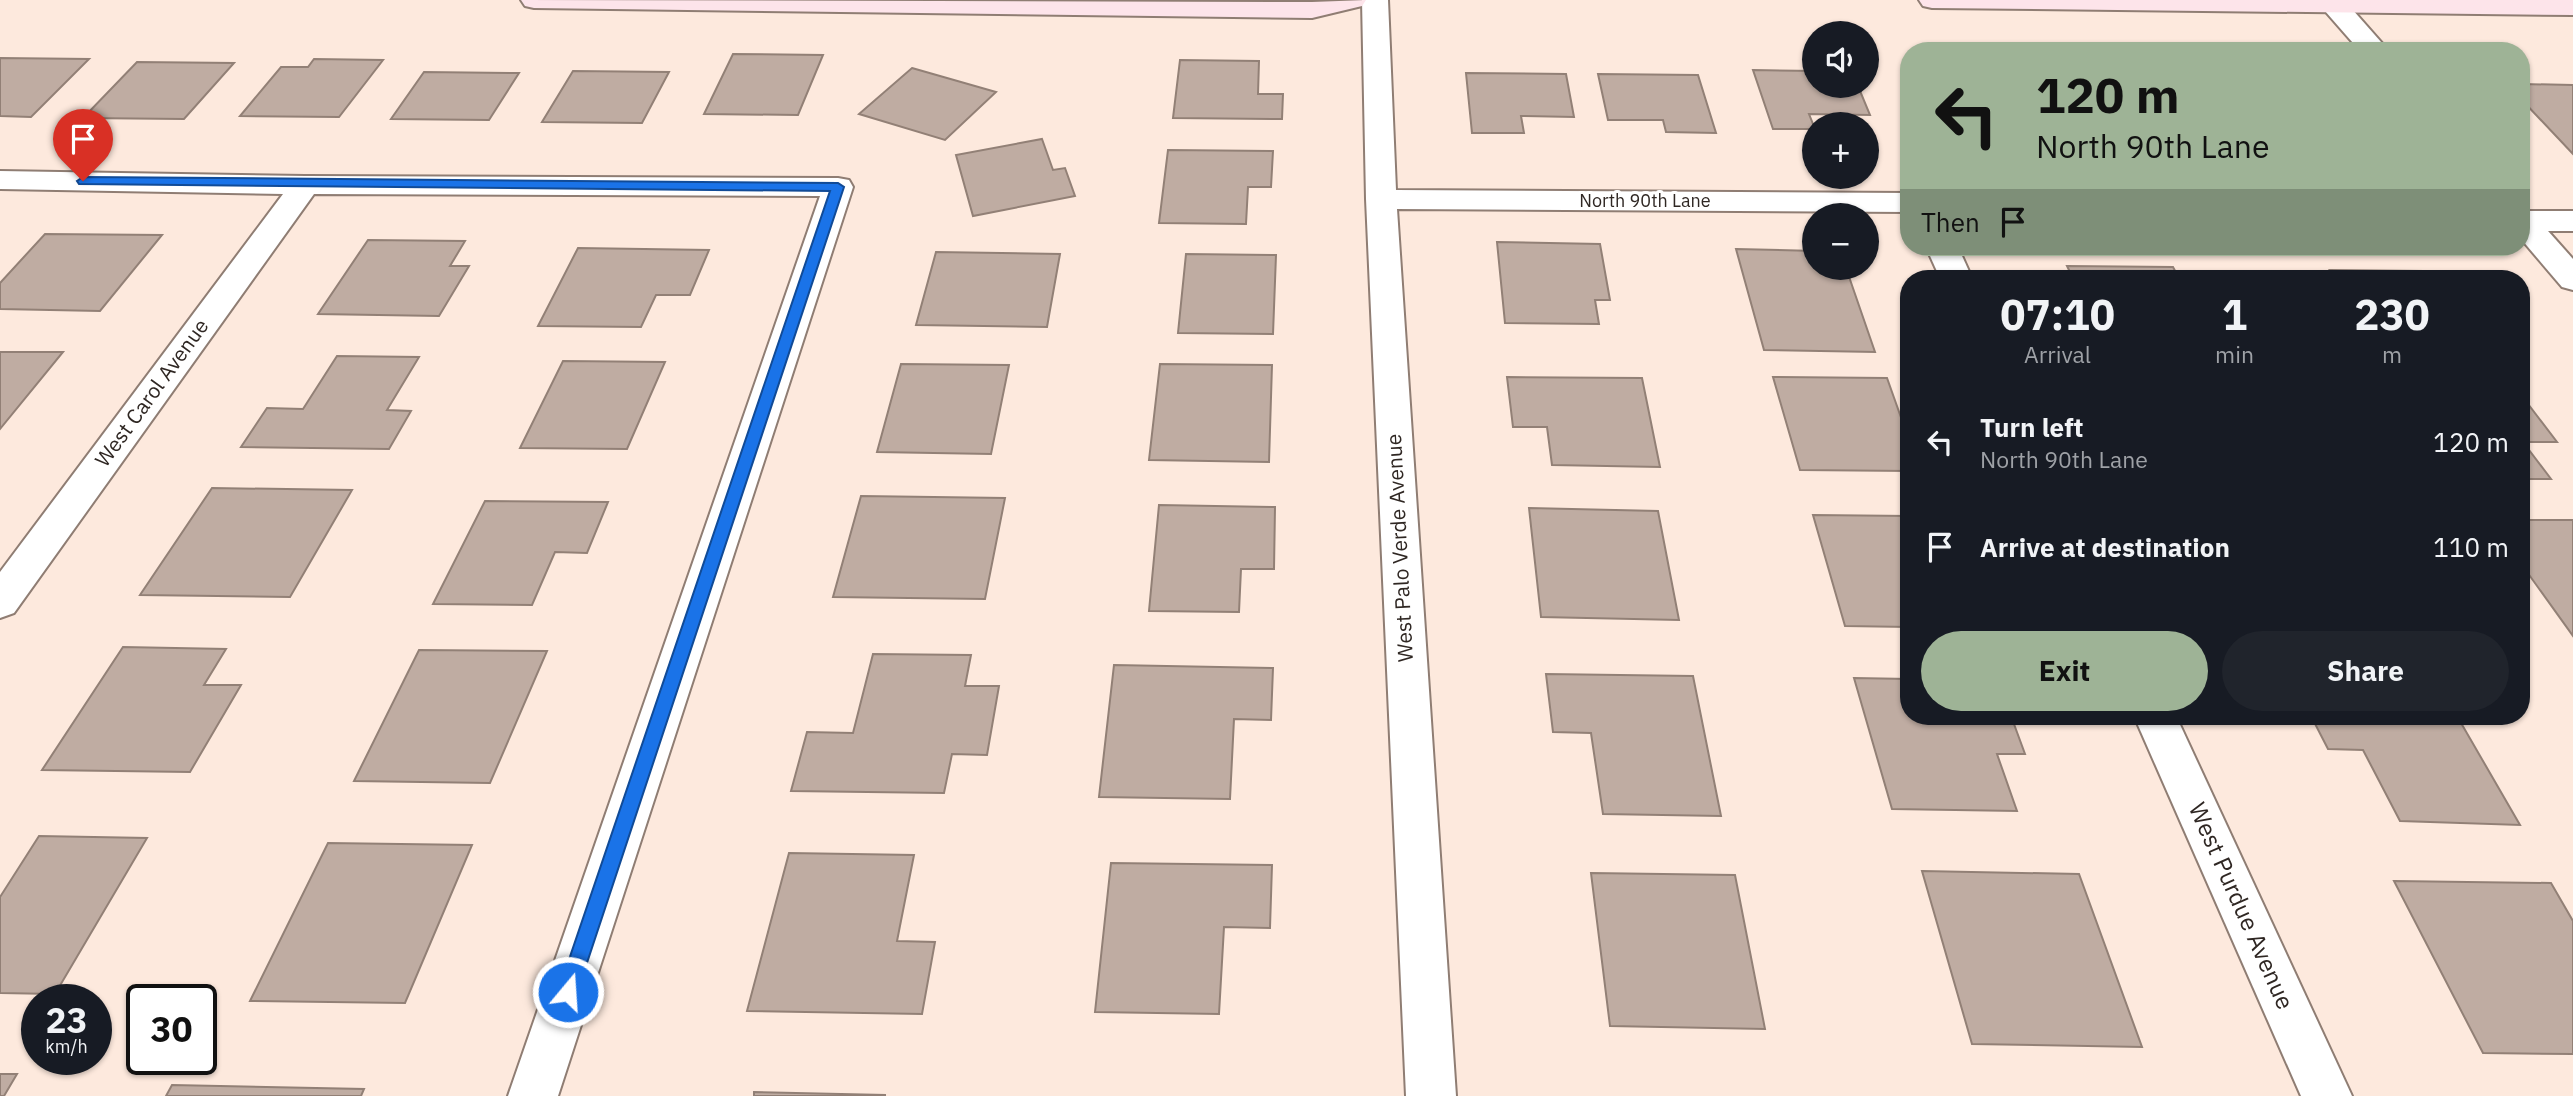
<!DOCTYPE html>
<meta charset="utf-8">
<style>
:root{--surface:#171b24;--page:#20242c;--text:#f1f3f6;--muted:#9ea1a6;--accent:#9eb396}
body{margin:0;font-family:"IBM Plex Sans",sans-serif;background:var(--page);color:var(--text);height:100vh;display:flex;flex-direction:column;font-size:26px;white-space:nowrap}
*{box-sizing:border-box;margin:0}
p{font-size:23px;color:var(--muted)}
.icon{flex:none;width:38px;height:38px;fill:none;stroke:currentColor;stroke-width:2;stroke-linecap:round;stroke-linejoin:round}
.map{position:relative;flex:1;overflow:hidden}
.side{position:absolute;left:1900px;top:270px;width:630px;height:455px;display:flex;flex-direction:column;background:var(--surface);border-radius:28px;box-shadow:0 2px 5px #0004}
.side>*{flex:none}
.hud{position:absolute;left:1900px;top:42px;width:630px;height:214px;border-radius:28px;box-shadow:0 2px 5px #0004;background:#9eb396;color:#111;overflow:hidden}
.buttons{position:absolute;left:1802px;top:21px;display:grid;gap:14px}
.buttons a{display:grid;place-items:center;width:77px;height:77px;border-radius:50%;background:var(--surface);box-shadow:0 2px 5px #0004;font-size:35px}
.speed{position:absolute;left:21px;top:984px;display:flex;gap:14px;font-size:35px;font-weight:700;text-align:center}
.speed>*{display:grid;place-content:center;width:91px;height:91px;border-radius:50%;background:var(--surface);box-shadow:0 2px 5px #0004;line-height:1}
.speed small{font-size:18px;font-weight:400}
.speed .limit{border:4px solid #111;border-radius:10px;background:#fff;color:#111}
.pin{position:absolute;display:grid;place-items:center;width:60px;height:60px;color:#fff;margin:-72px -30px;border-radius:50% 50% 50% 0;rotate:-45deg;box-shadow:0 0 7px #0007}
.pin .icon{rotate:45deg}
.me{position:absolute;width:77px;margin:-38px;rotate:18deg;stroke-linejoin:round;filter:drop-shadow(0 0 5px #0008)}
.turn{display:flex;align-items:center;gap:24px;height:147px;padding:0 21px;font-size:32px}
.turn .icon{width:91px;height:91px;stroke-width:2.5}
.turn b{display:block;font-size:49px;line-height:60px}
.then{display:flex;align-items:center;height:66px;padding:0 21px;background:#0003;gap:14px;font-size:26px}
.eta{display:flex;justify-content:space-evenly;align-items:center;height:119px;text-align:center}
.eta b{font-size:42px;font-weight:700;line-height:49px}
.primary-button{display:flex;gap:14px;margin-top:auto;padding:14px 21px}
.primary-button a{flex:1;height:80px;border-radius:42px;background:var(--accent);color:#111;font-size:28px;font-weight:700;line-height:80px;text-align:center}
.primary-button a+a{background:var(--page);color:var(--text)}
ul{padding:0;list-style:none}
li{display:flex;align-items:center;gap:21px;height:105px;padding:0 21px}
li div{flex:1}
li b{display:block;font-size:26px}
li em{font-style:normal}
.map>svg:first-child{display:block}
.building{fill:#bfaca2;stroke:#928076;stroke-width:2}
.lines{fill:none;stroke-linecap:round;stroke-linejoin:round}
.minor-casing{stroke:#8f7d73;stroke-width:4}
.tertiary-casing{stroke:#8f7d73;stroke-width:4}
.secondary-casing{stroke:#8f7d73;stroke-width:4}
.minor{fill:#fff;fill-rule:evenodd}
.tertiary{fill:#fff;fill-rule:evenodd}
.secondary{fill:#fde4ea;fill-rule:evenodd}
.route{fill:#1a73e8;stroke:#114b97;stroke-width:2}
.labels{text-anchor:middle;stroke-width:6;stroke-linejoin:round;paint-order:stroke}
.far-street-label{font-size:18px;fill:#2f2723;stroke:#fff}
.street-label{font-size:21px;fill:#2f2723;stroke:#fff}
.near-street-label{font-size:24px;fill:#2f2723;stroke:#fff}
</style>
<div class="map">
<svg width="2573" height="1096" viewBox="0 0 2573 1096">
<rect width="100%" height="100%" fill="#fde9dd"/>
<!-- building -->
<g class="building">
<path d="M 733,54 L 823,55 L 798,115 L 704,114 Z"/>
<path d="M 0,58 L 89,59 L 31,117 L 0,116 Z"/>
<path d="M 314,59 L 383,60 L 339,117 L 240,116 L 281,67 L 308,67 Z"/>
<path d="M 1180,60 L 1259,61 L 1258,94 L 1283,94 L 1282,119 L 1173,118 Z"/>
<path d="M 137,62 L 234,63 L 184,119 L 83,118 Z"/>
<path d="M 912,68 L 996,92 L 945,140 L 859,114 Z"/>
<path d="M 1753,70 L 1815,71 L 1815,86 L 1858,86 L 1870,115 L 1809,114 L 1815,129 L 1773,129 Z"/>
<path d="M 573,71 L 669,72 L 642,123 L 542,122 Z"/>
<path d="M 424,72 L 519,73 L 489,120 L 391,119 Z"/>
<path d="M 1466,73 L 1566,74 L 1574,117 L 1521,116 L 1524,133 L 1472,133 Z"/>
<path d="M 1598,74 L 1698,75 L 1716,133 L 1666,132 L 1663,120 L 1608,120 Z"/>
<path d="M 2522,84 L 2573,85 L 2573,154 L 2522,100 Z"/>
<path d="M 1042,139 L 1053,170 L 1065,168 L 1075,196 L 973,216 L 956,155 Z"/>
<path d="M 1168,150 L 1273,151 L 1271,187 L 1248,187 L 1246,224 L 1159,223 Z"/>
<path d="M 45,234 L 162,235 L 100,311 L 0,309 L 0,283 Z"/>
<path d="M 368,240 L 465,241 L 450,266 L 469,266 L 439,316 L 318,314 Z"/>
<path d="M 1497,242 L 1600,244 L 1610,300 L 1595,300 L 1599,324 L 1505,323 Z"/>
<path d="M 578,248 L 709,250 L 690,295 L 656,295 L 641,327 L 538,326 Z"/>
<path d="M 1736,249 L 1815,251 L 1815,268 L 1846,268 L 1875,352 L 1764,350 Z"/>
<path d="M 936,252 L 1060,254 L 1047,327 L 916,325 Z"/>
<path d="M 1186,254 L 1276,255 L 1273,334 L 1178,333 Z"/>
<path d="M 2067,266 L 2173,267 L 2179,278 L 2073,278 Z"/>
<path d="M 2330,270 L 2424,271 L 2429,278 L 2336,278 Z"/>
<path d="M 0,352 L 63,352 L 0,429 Z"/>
<path d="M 337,356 L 419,357 L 387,410 L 411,411 L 389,449 L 241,447 L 267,408 L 303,409 Z"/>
<path d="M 563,361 L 665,362 L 627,449 L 520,448 Z"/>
<path d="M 901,364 L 1009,365 L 991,454 L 877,452 Z"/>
<path d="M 1160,364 L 1272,365 L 1269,462 L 1149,460 Z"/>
<path d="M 1507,377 L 1642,378 L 1660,467 L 1552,465 L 1547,427 L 1513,427 Z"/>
<path d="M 1773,377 L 1887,378 L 1909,440 L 1909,471 L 1800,470 Z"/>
<path d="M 2522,396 L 2557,442 L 2523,442 L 2551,479 L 2522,479 Z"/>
<path d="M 212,488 L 352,490 L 290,597 L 140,595 Z"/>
<path d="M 861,496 L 1005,498 L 985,599 L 833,597 Z"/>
<path d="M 485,501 L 608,502 L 587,553 L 555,552 L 532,605 L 433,604 Z"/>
<path d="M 1159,505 L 1275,507 L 1274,569 L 1241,569 L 1239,612 L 1149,611 Z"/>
<path d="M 1529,508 L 1658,511 L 1679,620 L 1541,617 Z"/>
<path d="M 1813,515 L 1909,516 L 1909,627 L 1845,626 Z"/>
<path d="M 2522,520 L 2573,520 L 2573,636 L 2522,565 Z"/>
<path d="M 123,647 L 226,649 L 204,685 L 241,685 L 190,772 L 42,770 Z"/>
<path d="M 419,650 L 547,651 L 490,783 L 354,781 Z"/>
<path d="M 873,654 L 971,655 L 965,686 L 999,686 L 987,755 L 952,754 L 944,793 L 791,791 L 807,732 L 853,733 Z"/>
<path d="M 1114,665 L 1273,668 L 1271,720 L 1234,719 L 1230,799 L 1099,797 Z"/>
<path d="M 1546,674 L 1693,676 L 1721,816 L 1603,814 L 1591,733 L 1553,732 Z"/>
<path d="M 1854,678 L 1909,679 L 1909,716 L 2011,716 L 2025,754 L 1997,754 L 2017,811 L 1892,809 Z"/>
<path d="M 2311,716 L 2457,716 L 2520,825 L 2400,821 L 2363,750 L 2328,749 Z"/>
<path d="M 39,836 L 147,838 L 55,994 L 0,993 L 0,897 Z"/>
<path d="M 328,843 L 472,845 L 405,1003 L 250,1001 Z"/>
<path d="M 789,853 L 914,855 L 897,941 L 935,942 L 922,1014 L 747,1011 Z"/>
<path d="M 1111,863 L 1272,865 L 1270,928 L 1224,927 L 1219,1014 L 1095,1012 Z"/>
<path d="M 1922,871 L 2079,874 L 2142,1047 L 1972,1044 Z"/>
<path d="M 1591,873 L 1735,875 L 1765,1029 L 1610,1026 Z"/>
<path d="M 2394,881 L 2551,883 L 2573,921 L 2573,1054 L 2483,1053 Z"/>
<path d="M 0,1074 L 17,1074 L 4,1096 L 0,1096 Z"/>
<path d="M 172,1085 L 364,1089 L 361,1096 L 166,1096 Z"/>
<path d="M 754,1092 L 886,1095 L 754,1096 Z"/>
</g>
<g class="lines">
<defs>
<g id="minor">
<path d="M 1362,0 L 1388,0 L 1396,190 L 1909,193 L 1909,212 L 1397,209 L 1456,1096 L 1406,1096 L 1366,199 Z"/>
<path d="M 0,171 L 305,176 L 838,178 L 849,180 L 853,187 L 558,1096 L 508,1096 L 820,196 L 314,194 L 14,613 L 0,618 L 0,572 L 283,194 L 0,189 Z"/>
<rect x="2522" y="211" width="51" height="20"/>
<path d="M 1926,247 L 1958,247 L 1972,278 L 1940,278 Z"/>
<path d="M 2134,716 L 2176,716 L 2352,1096 L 2301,1096 Z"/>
</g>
<g id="tertiary">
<path d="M 2324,0 L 2344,0 L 2389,51 L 2360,51 L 2325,11 L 2321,5 Z"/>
<path d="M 2522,211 L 2533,214 L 2573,259 L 2573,290 L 2562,287 L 2522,240 Z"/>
</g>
<g id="secondary">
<path d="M 521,0 L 1312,2 L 1366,0 L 1362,6 L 1312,18 L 534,8 L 525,6 Z"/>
<path d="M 1919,0 L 2573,0 L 2573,15 L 1932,8 L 1923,6 Z"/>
</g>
</defs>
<!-- minor casing -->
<use href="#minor" class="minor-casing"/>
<!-- tertiary casing -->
<use href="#tertiary" class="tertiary-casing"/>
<!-- secondary casing -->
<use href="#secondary" class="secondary-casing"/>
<!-- minor -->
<use href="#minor" class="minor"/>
<!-- tertiary -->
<use href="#tertiary" class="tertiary"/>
<!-- secondary -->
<use href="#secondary" class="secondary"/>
</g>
<!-- route -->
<path class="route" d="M 83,177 L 838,183 L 844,187 L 575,999 L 568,1002 L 561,999 L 558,992 L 830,191 L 79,184 L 77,181 Z"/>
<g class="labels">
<!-- far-street labels -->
<g class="far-street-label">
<text x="1645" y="207">North 90th Lane</text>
</g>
<!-- street labels -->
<g class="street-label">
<text transform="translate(152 393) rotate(-54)" y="7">West Carol Avenue</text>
<text transform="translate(1400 548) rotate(-93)" y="7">West Palo Verde Avenue</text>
</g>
<!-- near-street labels -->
<g class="near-street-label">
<text transform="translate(2241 906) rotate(66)" y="8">West Purdue Avenue</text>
</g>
</g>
</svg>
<div class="buttons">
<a><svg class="icon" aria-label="sound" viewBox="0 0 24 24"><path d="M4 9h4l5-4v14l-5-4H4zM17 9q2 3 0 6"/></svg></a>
<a>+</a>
<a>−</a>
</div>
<div class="speed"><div>23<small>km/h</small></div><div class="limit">30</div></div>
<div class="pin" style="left:83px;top:181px;background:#d93025"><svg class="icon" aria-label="arrive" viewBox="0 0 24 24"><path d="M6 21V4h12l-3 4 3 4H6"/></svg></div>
<svg class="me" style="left:568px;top:992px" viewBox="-20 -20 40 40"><circle r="17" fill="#1a73e8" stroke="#fff" stroke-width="3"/><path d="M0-11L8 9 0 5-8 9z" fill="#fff"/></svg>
<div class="hud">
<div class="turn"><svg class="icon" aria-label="left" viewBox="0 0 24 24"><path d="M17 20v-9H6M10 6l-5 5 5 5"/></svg><div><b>120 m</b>North 90th Lane</div></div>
<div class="then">Then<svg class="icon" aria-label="arrive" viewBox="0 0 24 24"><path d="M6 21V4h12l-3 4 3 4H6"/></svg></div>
</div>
<section class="side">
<div class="eta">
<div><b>07:10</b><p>Arrival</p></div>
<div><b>1</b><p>min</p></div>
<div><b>230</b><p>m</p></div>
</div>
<ul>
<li><svg class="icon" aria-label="left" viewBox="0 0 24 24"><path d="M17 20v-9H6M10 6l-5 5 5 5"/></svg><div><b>Turn left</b><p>North 90th Lane</p></div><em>120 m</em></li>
<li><svg class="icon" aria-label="arrive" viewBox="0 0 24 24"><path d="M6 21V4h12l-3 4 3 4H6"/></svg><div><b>Arrive at destination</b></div><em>110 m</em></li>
</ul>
<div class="primary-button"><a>Exit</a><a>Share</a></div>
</section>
</div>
